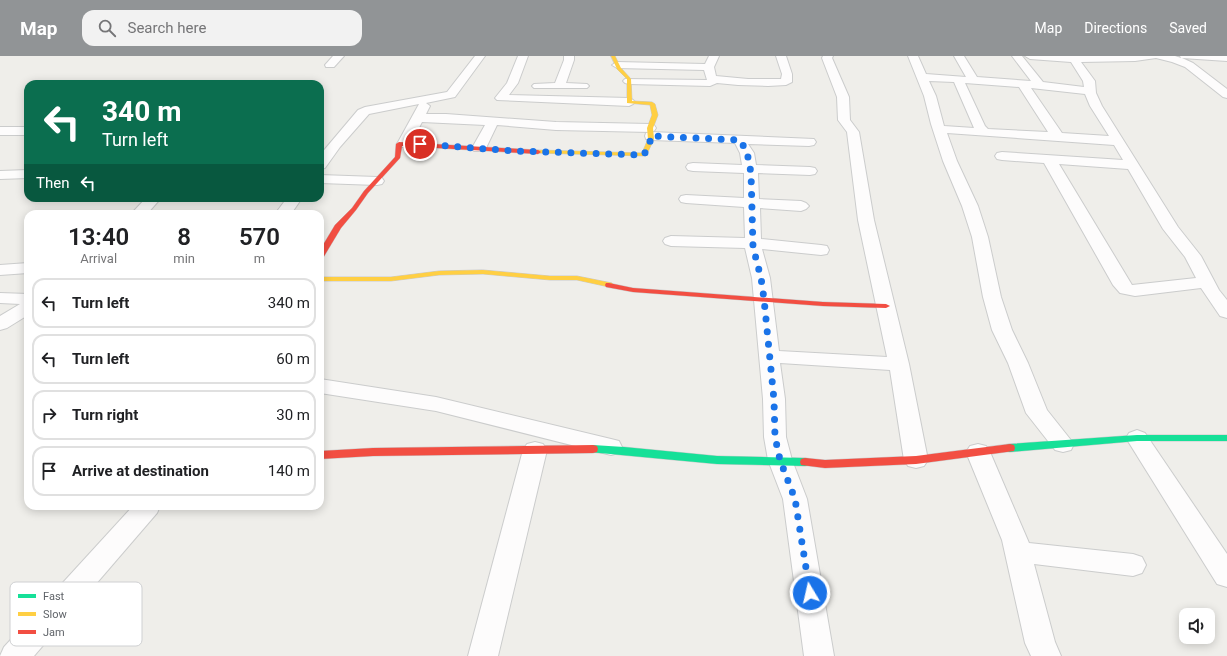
<!DOCTYPE html>
<style>
:root{--surface:#fff;--page:#f2f2f2;--text:#202124;--muted:#757577;--line:#e0e0e0;--accent:#919496}
body{margin:0;font-family:Roboto,sans-serif;background:var(--page);color:var(--text);height:100vh;display:flex;flex-direction:column;font-size:15px;white-space:nowrap}
*{box-sizing:border-box;margin:0}
p{font-size:13px;color:var(--muted)}
.icon{flex:none;width:22px;height:22px;fill:none;stroke:currentColor;stroke-width:2;stroke-linecap:round;stroke-linejoin:round}
.map{position:relative;flex:1;overflow:hidden}
.side{position:absolute;left:24px;top:154px;width:300px;height:300px;display:flex;flex-direction:column;background:var(--surface);border-radius:12px;box-shadow:0 2px 10px #0003}
.side>*{flex:none}
.hud{position:absolute;left:24px;top:24px;width:300px;height:122px;border-radius:12px;box-shadow:0 2px 10px #0003;background:#0b6e4f;color:#fff;overflow:hidden}
.fabs{position:absolute;left:1179px;top:552px;display:grid;gap:8px}
.fabs a{display:grid;place-items:center;width:36px;height:36px;border-radius:8px;background:var(--surface);box-shadow:0 2px 10px #0003;font-size:20px}
.pin{position:absolute;display:grid;place-items:center;width:34px;height:34px;color:#fff;margin:-17px;border:2px solid #fff;border-radius:50%;box-shadow:0 1px 4px #0007}
.me{position:absolute;width:44px;margin:-22px;rotate:351deg;stroke-linejoin:round;filter:drop-shadow(0 0 3px #0008)}
.turn{display:flex;align-items:center;gap:14px;height:84px;padding:0 12px;font-size:18px}
.turn .icon{width:52px;height:52px;stroke-width:2.5}
.turn b{display:block;font-size:28px;line-height:34px}
.then{display:flex;align-items:center;height:38px;padding:0 12px;background:#0003;gap:8px;font-size:15px}
.eta{display:flex;justify-content:space-evenly;align-items:center;height:68px;text-align:center}
.eta b{font-size:24px;font-weight:600;line-height:28px}
ul{padding:0;list-style:none}
li{display:flex;align-items:center;gap:12px;height:50px;margin:0 8px 6px;padding:0 4px;border:2px solid var(--line);border-radius:12px}
li div{flex:1}
li b{display:block;font-size:15px}
li em{font-style:normal}
header{display:flex;align-items:center;gap:24px;box-sizing:border-box;height:56px;padding:0 20px;background:var(--accent);color:#fff}
header strong{font-size:19px}
nav{display:flex;gap:22px;margin-inline-start:auto;font-size:14px}
.search{width:280px;height:36px;background:var(--page);display:flex;align-items:center;gap:10px;box-sizing:border-box;padding:0 14px;border-radius:12px;color:var(--muted);font-size:15px}
.map>svg:first-child{display:block}
.lines{fill:none;stroke-linecap:round;stroke-linejoin:round}
.street-casing{stroke:#cbcccc;stroke-width:2}
.fast-casing{stroke:#cacacb;stroke-width:1}
.slow-casing{stroke:#cacacb;stroke-width:1}
.jam-casing{stroke:#cacacb;stroke-width:1}
.street{fill:#fdfcfc;fill-rule:evenodd}
.fast{fill:#16e098;fill-rule:evenodd}
.slow{fill:#ffcf43;fill-rule:evenodd}
.jam{fill:#f24e42;fill-rule:evenodd}
.route{stroke:#1a73e8;stroke-width:7;stroke-dasharray:0 12.6}
.key{fill:#fff;stroke:#cfd0d2;stroke-width:1}
.key-label{font-size:11px;fill:#5f6368}
</style>
<header>
<strong>Map</strong>
<div class="search"><svg class="icon" aria-label="search" viewBox="0 0 24 24"><circle cx="10" cy="10" r="6"/><path d="M15 15l6 6"/></svg>Search here</div>
<nav><a>Map</a><a>Directions</a><a>Saved</a></nav>
</header>
<div class="map">
<svg width="1227" height="600" viewBox="0 0 1227 600">
<rect width="100%" height="100%" fill="#efeeea"/>
<g class="lines">
<defs>
<g id="street">
<path d="M 333,0 L 344,0 L 334,11 L 326,11 L 325,9 Z"/>
<path d="M 475,0 L 485,0 L 455,41 L 426,47 L 430,50 L 426,58 L 446,58 L 556,66 L 650,68 L 654,69 L 656,72 L 654,75 L 650,76 L 556,74 L 497,69 L 486,92 L 484,95 L 474,95 L 472,92 L 485,69 L 422,66 L 409,91 L 399,91 L 397,88 L 419,48 L 369,58 L 340,91 L 325,112 L 320,113 L 320,99 L 358,54 L 365,51 L 447,36 Z"/>
<path d="M 518,0 L 528,0 L 518,27 L 509,39 L 629,42 L 633,44 L 635,46 L 633,48 L 629,50 L 497,44 L 495,42 L 507,27 Z"/>
<path d="M 564,0 L 574,0 L 574,4 L 566,27 L 587,28 L 589,30 L 587,32 L 534,32 L 532,30 L 534,28 L 555,27 L 564,4 Z"/>
<path d="M 709,0 L 719,0 L 714,11 L 716,20 L 748,23 L 781,23 L 782,18 L 776,0 L 786,0 L 792,18 L 792,26 L 786,29 L 768,30 L 738,29 L 717,27 L 710,30 L 629,28 L 625,27 L 623,25 L 625,23 L 707,24 L 704,14 L 617,12 L 612,9 L 617,6 L 705,8 Z"/>
<path d="M 823,0 L 833,0 L 832,2 L 849,41 L 850,64 L 859,76 L 874,164 L 909,308 L 928,404 L 924,410 L 916,412 L 908,410 L 904,404 L 890,314 L 780,307 L 785,343 L 786,381 L 792,404 L 807,443 L 834,600 L 804,600 L 783,443 L 768,404 L 764,381 L 763,343 L 752,222 L 745,192 L 671,190 L 665,188 L 663,185 L 665,182 L 671,180 L 745,182 L 744,151 L 686,147 L 681,146 L 679,143 L 681,140 L 686,139 L 744,142 L 744,117 L 693,115 L 688,114 L 686,111 L 688,108 L 693,107 L 742,109 L 740,97 L 735,87 L 651,84 L 646,83 L 645,80 L 646,77 L 651,76 L 814,83 L 816,86 L 814,89 L 809,90 L 748,88 L 754,97 L 756,109 L 810,111 L 815,112 L 817,115 L 815,118 L 810,119 L 758,117 L 759,143 L 801,145 L 806,147 L 809,150 L 806,153 L 801,155 L 760,152 L 761,183 L 821,189 L 827,190 L 829,194 L 827,198 L 821,199 L 762,193 L 770,222 L 779,295 L 887,301 L 858,164 L 847,76 L 838,64 L 837,41 L 822,2 Z"/>
<path d="M 908,0 L 918,0 L 926,18 L 966,21 L 954,0 L 964,0 L 977,21 L 1031,25 L 1012,0 L 1022,0 L 1043,26 L 1084,31 L 1083,25 L 1071,6 L 1030,3 L 1025,0 L 1175,0 L 1181,2 L 1180,0 L 1227,0 L 1227,5 L 1182,2 L 1193,7 L 1227,33 L 1227,42 L 1223,41 L 1185,11 L 1172,6 L 1156,2 L 1135,5 L 1081,6 L 1095,25 L 1096,37 L 1102,50 L 1178,171 L 1201,200 L 1219,234 L 1227,244 L 1227,262 L 1220,260 L 1201,232 L 1135,240 L 1120,237 L 1113,229 L 1044,107 L 1002,104 L 997,103 L 995,100 L 997,97 L 1002,96 L 1123,104 L 1114,89 L 947,77 L 957,105 L 978,150 L 988,181 L 1001,241 L 1012,274 L 1028,307 L 1047,354 L 1074,388 L 1071,394 L 1063,396 L 1055,394 L 1026,357 L 1008,307 L 992,274 L 983,241 L 972,181 L 962,150 L 943,105 L 931,68 L 924,40 ZM 929,25 L 954,26 L 974,72 L 944,70 L 936,40 ZM 965,27 L 1019,31 L 1048,76 L 988,73 L 985,70 ZM 1031,32 L 1085,38 L 1090,50 L 1109,80 L 1062,77 ZM 1059,108 L 1128,113 L 1163,173 L 1185,201 L 1196,222 L 1132,229 Z"/>
<rect x="0" y="71" width="28" height="8"/>
<path d="M 28,114 L 28,122 L 0,123 L 0,115 Z"/>
<path d="M 320,119 L 377,121 L 382,122 L 384,125 L 382,128 L 377,129 L 320,127 Z"/>
<path d="M 146,142 L 161,142 L 147,158 L 131,158 Z"/>
<path d="M 287,142 L 302,142 L 291,158 L 275,158 Z"/>
<path d="M 28,207 L 28,217 L 0,219 L 0,209 Z"/>
<path d="M 0,237 L 28,238 L 28,259 L 7,272 L 0,274 L 0,260 L 20,248 L 0,247 Z"/>
<path d="M 320,323 L 436,341 L 611,383 L 619,385 L 622,391 L 619,397 L 611,399 L 436,355 L 320,337 Z"/>
<path d="M 1137,374 L 1145,377 L 1227,498 L 1227,531 L 1217,528 L 1126,382 L 1129,377 Z"/>
<path d="M 535,386 L 543,388 L 547,394 L 498,600 L 468,600 L 523,394 L 527,388 Z"/>
<path d="M 978,388 L 986,390 L 990,396 L 1029,487 L 1133,498 L 1142,501 L 1146,509 L 1142,517 L 1133,520 L 1034,508 L 1055,586 L 1061,600 L 1031,600 L 1025,587 L 1002,484 L 966,396 L 970,390 Z"/>
<path d="M 133,450 L 160,450 L 157,457 L 34,600 L 0,600 L 4,591 Z"/>
</g>
<g id="fast">
<path d="M 1137,379 L 1227,379 L 1227,385 L 1137,385 L 1010,396 L 1006,395 L 1005,392 L 1006,389 L 1010,388 Z"/>
<path d="M 593,389 L 624,391 L 717,400 L 805,402 L 809,403 L 810,406 L 809,409 L 805,410 L 717,408 L 589,396 L 588,393 L 589,390 Z"/>
</g>
<g id="slow">
<path d="M 611,0 L 615,0 L 621,12 L 631,23 L 632,45 L 652,46 L 655,48 L 658,59 L 653,72 L 654,83 L 646,100 L 536,97 L 536,95 L 538,94 L 642,97 L 648,83 L 647,72 L 652,59 L 650,49 L 627,47 L 627,23 L 617,13 Z"/>
<path d="M 483,214 L 550,220 L 577,220 L 612,227 L 613,229 L 609,231 L 577,224 L 550,224 L 483,218 L 439,219 L 391,225 L 320,225 L 320,221 L 391,221 L 439,215 Z"/>
</g>
<g id="jam">
<path d="M 399,86 L 538,94 L 541,96 L 538,98 L 402,90 L 400,102 L 368,137 L 356,154 L 341,172 L 323,202 L 320,202 L 320,194 L 335,169 L 352,152 L 364,135 L 395,101 L 396,88 Z"/>
<path d="M 606,227 L 609,227 L 633,232 L 823,246 L 886,248 L 890,250 L 886,252 L 823,250 L 633,236 L 606,231 L 605,229 Z"/>
<path d="M 1010,388 L 1014,389 L 1015,392 L 1014,395 L 916,408 L 825,412 L 801,409 L 800,406 L 801,403 L 805,402 L 825,404 L 916,400 Z"/>
<path d="M 593,389 L 597,390 L 598,393 L 597,396 L 593,397 L 373,400 L 320,403 L 320,395 L 373,392 Z"/>
</g>
</defs>
<!-- street casing -->
<use href="#street" class="street-casing"/>
<!-- fast casing -->
<use href="#fast" class="fast-casing"/>
<!-- slow casing -->
<use href="#slow" class="slow-casing"/>
<!-- jam casing -->
<use href="#jam" class="jam-casing"/>
<!-- street -->
<use href="#street" class="street"/>
<!-- fast -->
<use href="#fast" class="fast"/>
<!-- slow -->
<use href="#slow" class="slow"/>
<!-- jam -->
<use href="#jam" class="jam"/>
</g>
<g class="lines">
<!-- route -->
<path class="route" d="M 420,88 L 514,95 L 644,99 L 651,83 L 651,80 L 740,84 L 747,96 L 751,117 L 753,191 L 761,222 L 764,243 L 774,344 L 775,381 L 780,404 L 795,443 L 810,537"/>
</g>
<!-- legend -->
<rect x="10" y="526" width="132" height="64" rx="6" class="key"/>
<rect x="18" y="538" width="18" height="4" fill="#16e098"/>
<rect x="18" y="556" width="18" height="4" fill="#ffcf43"/>
<rect x="18" y="574" width="18" height="4" fill="#f24e42"/>
<g class="key-label">
<text x="43" y="544">Fast</text>
<text x="43" y="562">Slow</text>
<text x="43" y="580">Jam</text>
</g>
</svg>
<div class="fabs">
<a><svg class="icon" aria-label="sound" viewBox="0 0 24 24"><path d="M4 9h4l5-4v14l-5-4H4zM17 9q2 3 0 6"/></svg></a>
</div>
<div class="pin" style="left:420px;top:88px;background:#d93025"><svg class="icon" aria-label="arrive" viewBox="0 0 24 24"><path d="M6 21V4h12l-3 4 3 4H6"/></svg></div>
<svg class="me" style="left:810px;top:537px" viewBox="-20 -20 40 40"><circle r="17" fill="#1a73e8" stroke="#fff" stroke-width="3"/><path d="M0-11L8 9 0 5-8 9z" fill="#fff"/></svg>
<div class="hud">
<div class="turn"><svg class="icon" aria-label="left" viewBox="0 0 24 24"><path d="M17 20v-9H6M10 6l-5 5 5 5"/></svg><div><b>340 m</b>Turn left</div></div>
<div class="then">Then<svg class="icon" aria-label="left" viewBox="0 0 24 24"><path d="M17 20v-9H6M10 6l-5 5 5 5"/></svg></div>
</div>
<section class="side">
<div class="eta">
<div><b>13:40</b><p>Arrival</p></div>
<div><b>8</b><p>min</p></div>
<div><b>570</b><p>m</p></div>
</div>
<ul>
<li><svg class="icon" aria-label="left" viewBox="0 0 24 24"><path d="M17 20v-9H6M10 6l-5 5 5 5"/></svg><div><b>Turn left</b></div><em>340 m</em></li>
<li><svg class="icon" aria-label="left" viewBox="0 0 24 24"><path d="M17 20v-9H6M10 6l-5 5 5 5"/></svg><div><b>Turn left</b></div><em>60 m</em></li>
<li><svg class="icon" aria-label="right" viewBox="0 0 24 24"><path d="M7 20v-9h11M14 6l5 5-5 5"/></svg><div><b>Turn right</b></div><em>30 m</em></li>
<li><svg class="icon" aria-label="arrive" viewBox="0 0 24 24"><path d="M6 21V4h12l-3 4 3 4H6"/></svg><div><b>Arrive at destination</b></div><em>140 m</em></li>
</ul>
</section>
</div>
